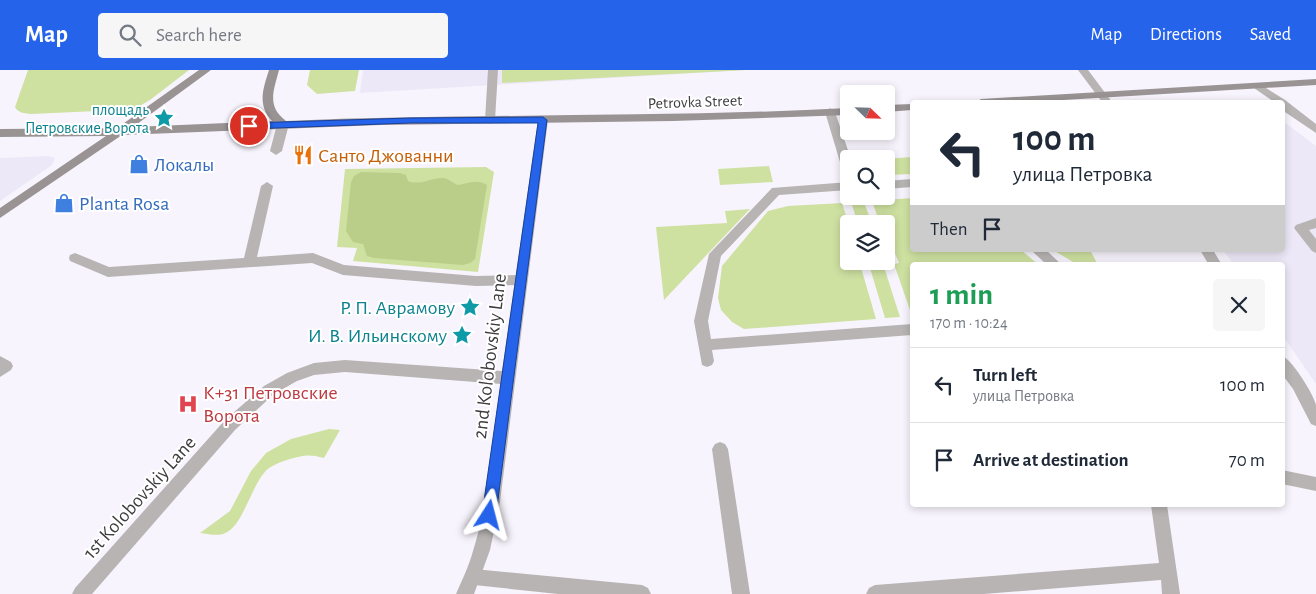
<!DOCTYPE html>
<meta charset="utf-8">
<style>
:root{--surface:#fff;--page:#f6f6f7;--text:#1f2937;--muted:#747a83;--line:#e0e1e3;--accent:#2563eb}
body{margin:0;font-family:"Alegreya Sans",sans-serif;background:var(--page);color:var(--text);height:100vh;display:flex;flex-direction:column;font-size:19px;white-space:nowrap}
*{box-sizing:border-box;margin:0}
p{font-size:16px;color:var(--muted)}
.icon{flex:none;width:28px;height:28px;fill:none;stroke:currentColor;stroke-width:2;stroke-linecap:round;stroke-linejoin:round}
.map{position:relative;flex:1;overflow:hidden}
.side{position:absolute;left:910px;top:192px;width:375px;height:245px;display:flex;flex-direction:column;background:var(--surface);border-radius:5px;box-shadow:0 2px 8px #0003}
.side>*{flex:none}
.hud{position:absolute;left:910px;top:30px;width:375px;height:152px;border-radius:5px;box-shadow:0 2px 8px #0003;background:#fff;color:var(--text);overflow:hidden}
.needle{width:32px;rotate:113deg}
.fabs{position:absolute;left:840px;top:15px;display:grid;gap:10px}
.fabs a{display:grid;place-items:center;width:55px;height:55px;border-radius:5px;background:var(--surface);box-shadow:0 2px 8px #0003;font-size:25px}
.pin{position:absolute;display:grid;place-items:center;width:42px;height:42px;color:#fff;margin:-21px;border:2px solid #fff;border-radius:50%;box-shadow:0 1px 5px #0007}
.me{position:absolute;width:55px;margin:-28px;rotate:9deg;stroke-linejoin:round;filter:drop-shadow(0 0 4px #0008)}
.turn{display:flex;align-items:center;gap:18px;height:105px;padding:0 20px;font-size:22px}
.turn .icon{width:65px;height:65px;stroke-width:2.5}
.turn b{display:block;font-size:35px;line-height:42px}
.then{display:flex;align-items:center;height:48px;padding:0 20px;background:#0003;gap:10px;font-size:19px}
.round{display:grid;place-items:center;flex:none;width:52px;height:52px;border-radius:5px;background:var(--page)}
.headline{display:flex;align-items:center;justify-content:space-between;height:85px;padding:0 20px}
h1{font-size:30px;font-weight:600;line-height:38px;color:#1e9e55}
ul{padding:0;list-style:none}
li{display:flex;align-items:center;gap:15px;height:75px;padding:0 20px;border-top:1px solid var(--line)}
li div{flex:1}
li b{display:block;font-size:19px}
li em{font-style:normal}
header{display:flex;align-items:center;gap:30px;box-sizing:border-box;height:70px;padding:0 25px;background:var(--accent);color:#fff}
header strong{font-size:24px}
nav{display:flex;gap:28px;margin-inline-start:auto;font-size:18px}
.search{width:350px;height:45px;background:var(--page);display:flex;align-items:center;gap:12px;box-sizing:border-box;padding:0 18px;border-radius:5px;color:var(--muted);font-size:19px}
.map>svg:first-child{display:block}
.built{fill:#ede8f7}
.green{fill:#cee1a1}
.forest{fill:#bace89}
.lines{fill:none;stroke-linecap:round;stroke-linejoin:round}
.service{fill:#b8b4b4;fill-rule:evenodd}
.minor{fill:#b8b4b4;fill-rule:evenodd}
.secondary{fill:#9a9394;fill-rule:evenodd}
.route{fill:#2563eb;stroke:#184099}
.labels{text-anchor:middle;stroke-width:4;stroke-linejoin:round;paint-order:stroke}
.far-street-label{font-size:16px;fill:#3d3c3f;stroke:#fff}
.far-culture-label{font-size:16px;fill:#0d838f;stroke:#fff;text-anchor:end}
.food-label{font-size:20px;fill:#c56008;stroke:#fff;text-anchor:start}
.shop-label{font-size:20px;fill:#366cbe;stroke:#fff;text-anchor:start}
.culture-label{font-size:20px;fill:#0d838f;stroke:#fff;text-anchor:end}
.street-label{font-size:20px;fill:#3d3c3f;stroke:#fff}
.health-label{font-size:20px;fill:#be3a42;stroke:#fff;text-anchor:start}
</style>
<header>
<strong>Map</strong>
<div class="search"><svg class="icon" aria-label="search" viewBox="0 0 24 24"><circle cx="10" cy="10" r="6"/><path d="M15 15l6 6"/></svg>Search here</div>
<nav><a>Map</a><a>Directions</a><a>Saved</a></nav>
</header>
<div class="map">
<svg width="1316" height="524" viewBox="0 0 1316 524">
<rect width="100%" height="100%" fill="#f8f4fd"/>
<!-- built -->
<g class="built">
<path d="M 363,0 L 747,0 L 360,23 Z"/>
<path d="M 1283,51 L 1316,76 L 1316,314 L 1283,266 L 1282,195 L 1234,195 L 1223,180 L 1282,180 Z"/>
<path d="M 49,86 L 55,88 L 52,95 L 0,131 L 0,88 Z"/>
</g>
<!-- green -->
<g class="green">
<path d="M 28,0 L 189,0 L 150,30 L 136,38 L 119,40 L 31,44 C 24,43 18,43 15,37 Z"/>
<path d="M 310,0 L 359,0 L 355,21 L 317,24 L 307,15 Z"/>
<path d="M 502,0 L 747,0 L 502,13 Z"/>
<path d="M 912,87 L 912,104 L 886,105 L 886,89 L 885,89 Z"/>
<path d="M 769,96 L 773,112 L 720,115 L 718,99 Z"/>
<path d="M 486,97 L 494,102 L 478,202 L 353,191 L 357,178 L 337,177 L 345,99 Z"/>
<path d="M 912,128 L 912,180 L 1021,180 L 1039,195 L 912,195 L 912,246 L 894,194 L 899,193 L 886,162 L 886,154 L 880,154 L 872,131 Z"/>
<path d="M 851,132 L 864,132 L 872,154 L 858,154 Z"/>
<path d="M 842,133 L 849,155 L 849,164 L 846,164 L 849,173 L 849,191 L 860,194 L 876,249 L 744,259 L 732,252 L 721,240 L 718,228 L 722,196 L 768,141 L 788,136 Z"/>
<path d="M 750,139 L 664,230 L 656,157 L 727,153 L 725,141 Z"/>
<path d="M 1053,180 L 1090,180 L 1098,195 L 1078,195 Z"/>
<path d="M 884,197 L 900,247 L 885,248 L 870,198 Z"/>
<path d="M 329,359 L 340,360 L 324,388 C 309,384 305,385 290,389 C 283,391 275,394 269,398 C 251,412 244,458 223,464 C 216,466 208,464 200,463 L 230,441 L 251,401 L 266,383 L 291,369 Z"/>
</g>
<!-- forest -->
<path class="forest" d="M 361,102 L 400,103 L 406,105 L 408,111 C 420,116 432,107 444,108 C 449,109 453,113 458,115 C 469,113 478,109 487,115 L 475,189 L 470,193 L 463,195 L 374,188 L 367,186 L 363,174 L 353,172 L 346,161 L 351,112 L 354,106 Z"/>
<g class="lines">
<!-- service -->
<g class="service">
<path d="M 488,0 L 498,0 L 495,50 L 490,54 L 485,50 Z"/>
<path d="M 830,38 L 835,42 L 851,89 L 849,89 L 849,106 L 843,102 L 825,42 Z"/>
<path d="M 283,50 L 289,54 L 282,81 L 276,85 L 270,81 L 277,54 Z"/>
<path d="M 912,109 L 912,117 L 886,119 L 886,111 Z"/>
<path d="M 267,112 L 273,116 L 257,187 L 313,183 L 344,195 L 476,206 L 520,205 L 525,206 L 527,210 L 525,214 L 520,215 L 476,216 L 343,205 L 312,193 L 108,207 L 70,191 L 69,188 L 70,185 L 75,183 L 109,197 L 244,188 L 261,116 Z"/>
<path d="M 849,112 L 849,120 L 779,125 L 721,186 L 708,251 L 711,269 L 912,254 L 912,265 L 712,280 L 714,291 L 712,295 L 707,297 L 702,295 L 694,251 L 709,184 L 772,118 Z"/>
<path d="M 1316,148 L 1316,158 L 1309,160 L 1316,169 L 1316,183 L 1312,181 L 1294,158 L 1296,155 Z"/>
<path d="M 1031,180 L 1046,180 L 1062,195 L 1047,195 Z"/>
<path d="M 0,286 L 11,292 L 13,296 L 11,300 L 0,307 Z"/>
<path d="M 720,372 L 725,374 L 728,379 L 750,524 L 732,524 L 712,379 L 715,374 Z"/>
<path d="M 1282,400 L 1316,407 L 1316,421 L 1282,414 Z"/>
<path d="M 1151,435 L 1167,435 L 1180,524 L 1162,524 L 1161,510 L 984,524 L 866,524 L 869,518 L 875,515 L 1159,493 Z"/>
<path d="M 474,499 L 642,515 L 648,518 L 651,524 L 558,524 L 474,515 L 468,513 L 466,507 L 468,501 Z"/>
</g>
<!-- minor -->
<g class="minor">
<path d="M 1078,0 L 1088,0 L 1112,32 L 1102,32 Z"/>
<path d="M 1258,13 L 1285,30 L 1316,54 L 1316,63 L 1282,40 L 1282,32 L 1274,32 L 1254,18 L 1253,16 Z"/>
<path d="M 543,46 L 548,50 L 500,432 L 490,480 L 474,524 L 456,524 C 462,510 469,496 473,481 C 490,427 493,369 501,314 L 345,302 L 314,305 L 297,311 L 274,324 L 235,360 L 92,524 L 72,524 L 75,518 L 225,350 L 264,316 L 287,303 L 314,293 L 345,290 L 502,301 L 538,50 Z"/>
<path d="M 1200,180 L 1213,180 L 1222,195 L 1209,195 Z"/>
<path d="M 1282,286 C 1292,289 1314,325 1316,335 C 1316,342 1316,349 1316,356 L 1311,354 L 1293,319 L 1282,304 Z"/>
</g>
<!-- secondary -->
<g class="secondary">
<path d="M 199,0 L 211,0 L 133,57 L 272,51 C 257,35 263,19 269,0 L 279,0 C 274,20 266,36 286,51 C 473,43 661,48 849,38 L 849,45 L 673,51 L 380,55 L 122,65 L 0,148 L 0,138 L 106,66 L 0,67 L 0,59 L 117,58 Z"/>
<path d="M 1316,9 L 1316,15 L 1030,32 L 976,32 L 981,29 Z"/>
<path d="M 912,34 L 912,40 L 886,42 L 886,35 Z"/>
</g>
</g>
<!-- route -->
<path class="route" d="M 543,47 L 547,50 L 496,445 L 494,449 L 489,451 L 484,449 L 482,445 L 538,53 L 410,53 L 249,59 L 244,56 L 249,53 L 410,48 Z"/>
<!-- icons -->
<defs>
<symbol id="sight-bare" viewBox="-9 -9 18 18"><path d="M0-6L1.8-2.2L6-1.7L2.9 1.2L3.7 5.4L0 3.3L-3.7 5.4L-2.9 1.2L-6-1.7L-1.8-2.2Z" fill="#0f9aa8" stroke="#fff" stroke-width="2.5" paint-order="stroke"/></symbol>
<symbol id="restaurant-bare" viewBox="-9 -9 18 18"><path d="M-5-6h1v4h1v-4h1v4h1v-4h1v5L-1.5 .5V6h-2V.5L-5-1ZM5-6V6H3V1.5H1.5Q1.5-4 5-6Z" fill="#e8710a" stroke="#fff" stroke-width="2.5" paint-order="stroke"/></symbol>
<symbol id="shop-bare" viewBox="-9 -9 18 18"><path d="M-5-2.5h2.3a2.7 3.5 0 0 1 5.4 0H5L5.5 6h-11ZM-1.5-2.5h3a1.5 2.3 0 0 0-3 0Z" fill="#3f7fe0" stroke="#fff" stroke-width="2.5" paint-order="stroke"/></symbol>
<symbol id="hospital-bare" viewBox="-9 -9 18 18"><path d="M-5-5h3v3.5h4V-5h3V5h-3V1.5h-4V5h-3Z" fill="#e0444e" stroke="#fff" stroke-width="2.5" paint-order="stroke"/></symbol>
</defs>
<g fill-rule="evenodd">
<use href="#sight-bare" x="150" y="34" width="28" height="28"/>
<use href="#restaurant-bare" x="289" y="71" width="28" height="28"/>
<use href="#shop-bare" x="125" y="80" width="28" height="28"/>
<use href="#shop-bare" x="50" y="119" width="28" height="28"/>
<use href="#sight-bare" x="456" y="223" width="28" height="28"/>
<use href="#sight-bare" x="448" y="251" width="28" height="28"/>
<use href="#hospital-bare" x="174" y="320" width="28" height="28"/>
</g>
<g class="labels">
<!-- far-street labels -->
<g class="far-street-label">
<text transform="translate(695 31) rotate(-2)" y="6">Petrovka Street</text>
</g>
<!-- far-culture labels -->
<g class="far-culture-label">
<text x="149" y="45">площадь<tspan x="149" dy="18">Петровские Ворота</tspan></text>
</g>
<!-- food labels -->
<g class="food-label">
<text x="318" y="92">Санто Джованни</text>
</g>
<!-- shop labels -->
<g class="shop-label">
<text x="154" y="101">Локалы</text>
<text x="79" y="140">Planta Rosa</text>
</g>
<!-- culture labels -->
<g class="culture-label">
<text x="455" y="244">Р. П. Аврамову</text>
<text x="447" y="272">И. В. Ильинскому</text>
</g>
<!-- street labels -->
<g class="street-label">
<text transform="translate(489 286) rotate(-83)" y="7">2nd Kolobovskiy Lane</text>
<text transform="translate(139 427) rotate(-48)" y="7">1st Kolobovskiy Lane</text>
</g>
<!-- health labels -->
<g class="health-label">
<text x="203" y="329">К+31 Петровские<tspan x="203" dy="23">Ворота</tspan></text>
</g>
</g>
</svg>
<div class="fabs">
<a><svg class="needle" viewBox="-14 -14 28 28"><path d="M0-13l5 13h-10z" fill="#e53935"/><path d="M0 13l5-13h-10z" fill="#747a83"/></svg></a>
<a><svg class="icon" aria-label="search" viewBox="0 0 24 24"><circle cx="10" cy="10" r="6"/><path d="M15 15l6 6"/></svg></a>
<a><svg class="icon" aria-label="layers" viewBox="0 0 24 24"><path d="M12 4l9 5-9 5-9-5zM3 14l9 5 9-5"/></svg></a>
</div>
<div class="pin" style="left:249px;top:56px;background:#d93025"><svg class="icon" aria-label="arrive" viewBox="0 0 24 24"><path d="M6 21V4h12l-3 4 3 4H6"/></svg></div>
<svg class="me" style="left:489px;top:445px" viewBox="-20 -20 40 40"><path d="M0-17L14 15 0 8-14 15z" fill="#2563eb" stroke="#fff" stroke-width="4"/></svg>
<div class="hud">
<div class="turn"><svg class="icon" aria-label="left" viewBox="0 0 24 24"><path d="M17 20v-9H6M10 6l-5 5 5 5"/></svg><div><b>100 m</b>улица Петровка</div></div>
<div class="then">Then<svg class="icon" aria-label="arrive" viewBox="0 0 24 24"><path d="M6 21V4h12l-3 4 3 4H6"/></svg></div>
</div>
<section class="side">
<div class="headline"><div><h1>1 min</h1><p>170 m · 10:24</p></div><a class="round"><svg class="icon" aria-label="close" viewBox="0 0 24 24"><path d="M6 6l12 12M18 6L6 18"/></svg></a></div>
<ul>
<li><svg class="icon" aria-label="left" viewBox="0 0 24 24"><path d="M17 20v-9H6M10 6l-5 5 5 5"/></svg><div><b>Turn left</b><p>улица Петровка</p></div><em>100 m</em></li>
<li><svg class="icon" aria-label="arrive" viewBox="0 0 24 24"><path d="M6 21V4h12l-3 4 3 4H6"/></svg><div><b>Arrive at destination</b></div><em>70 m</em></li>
</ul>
</section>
</div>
